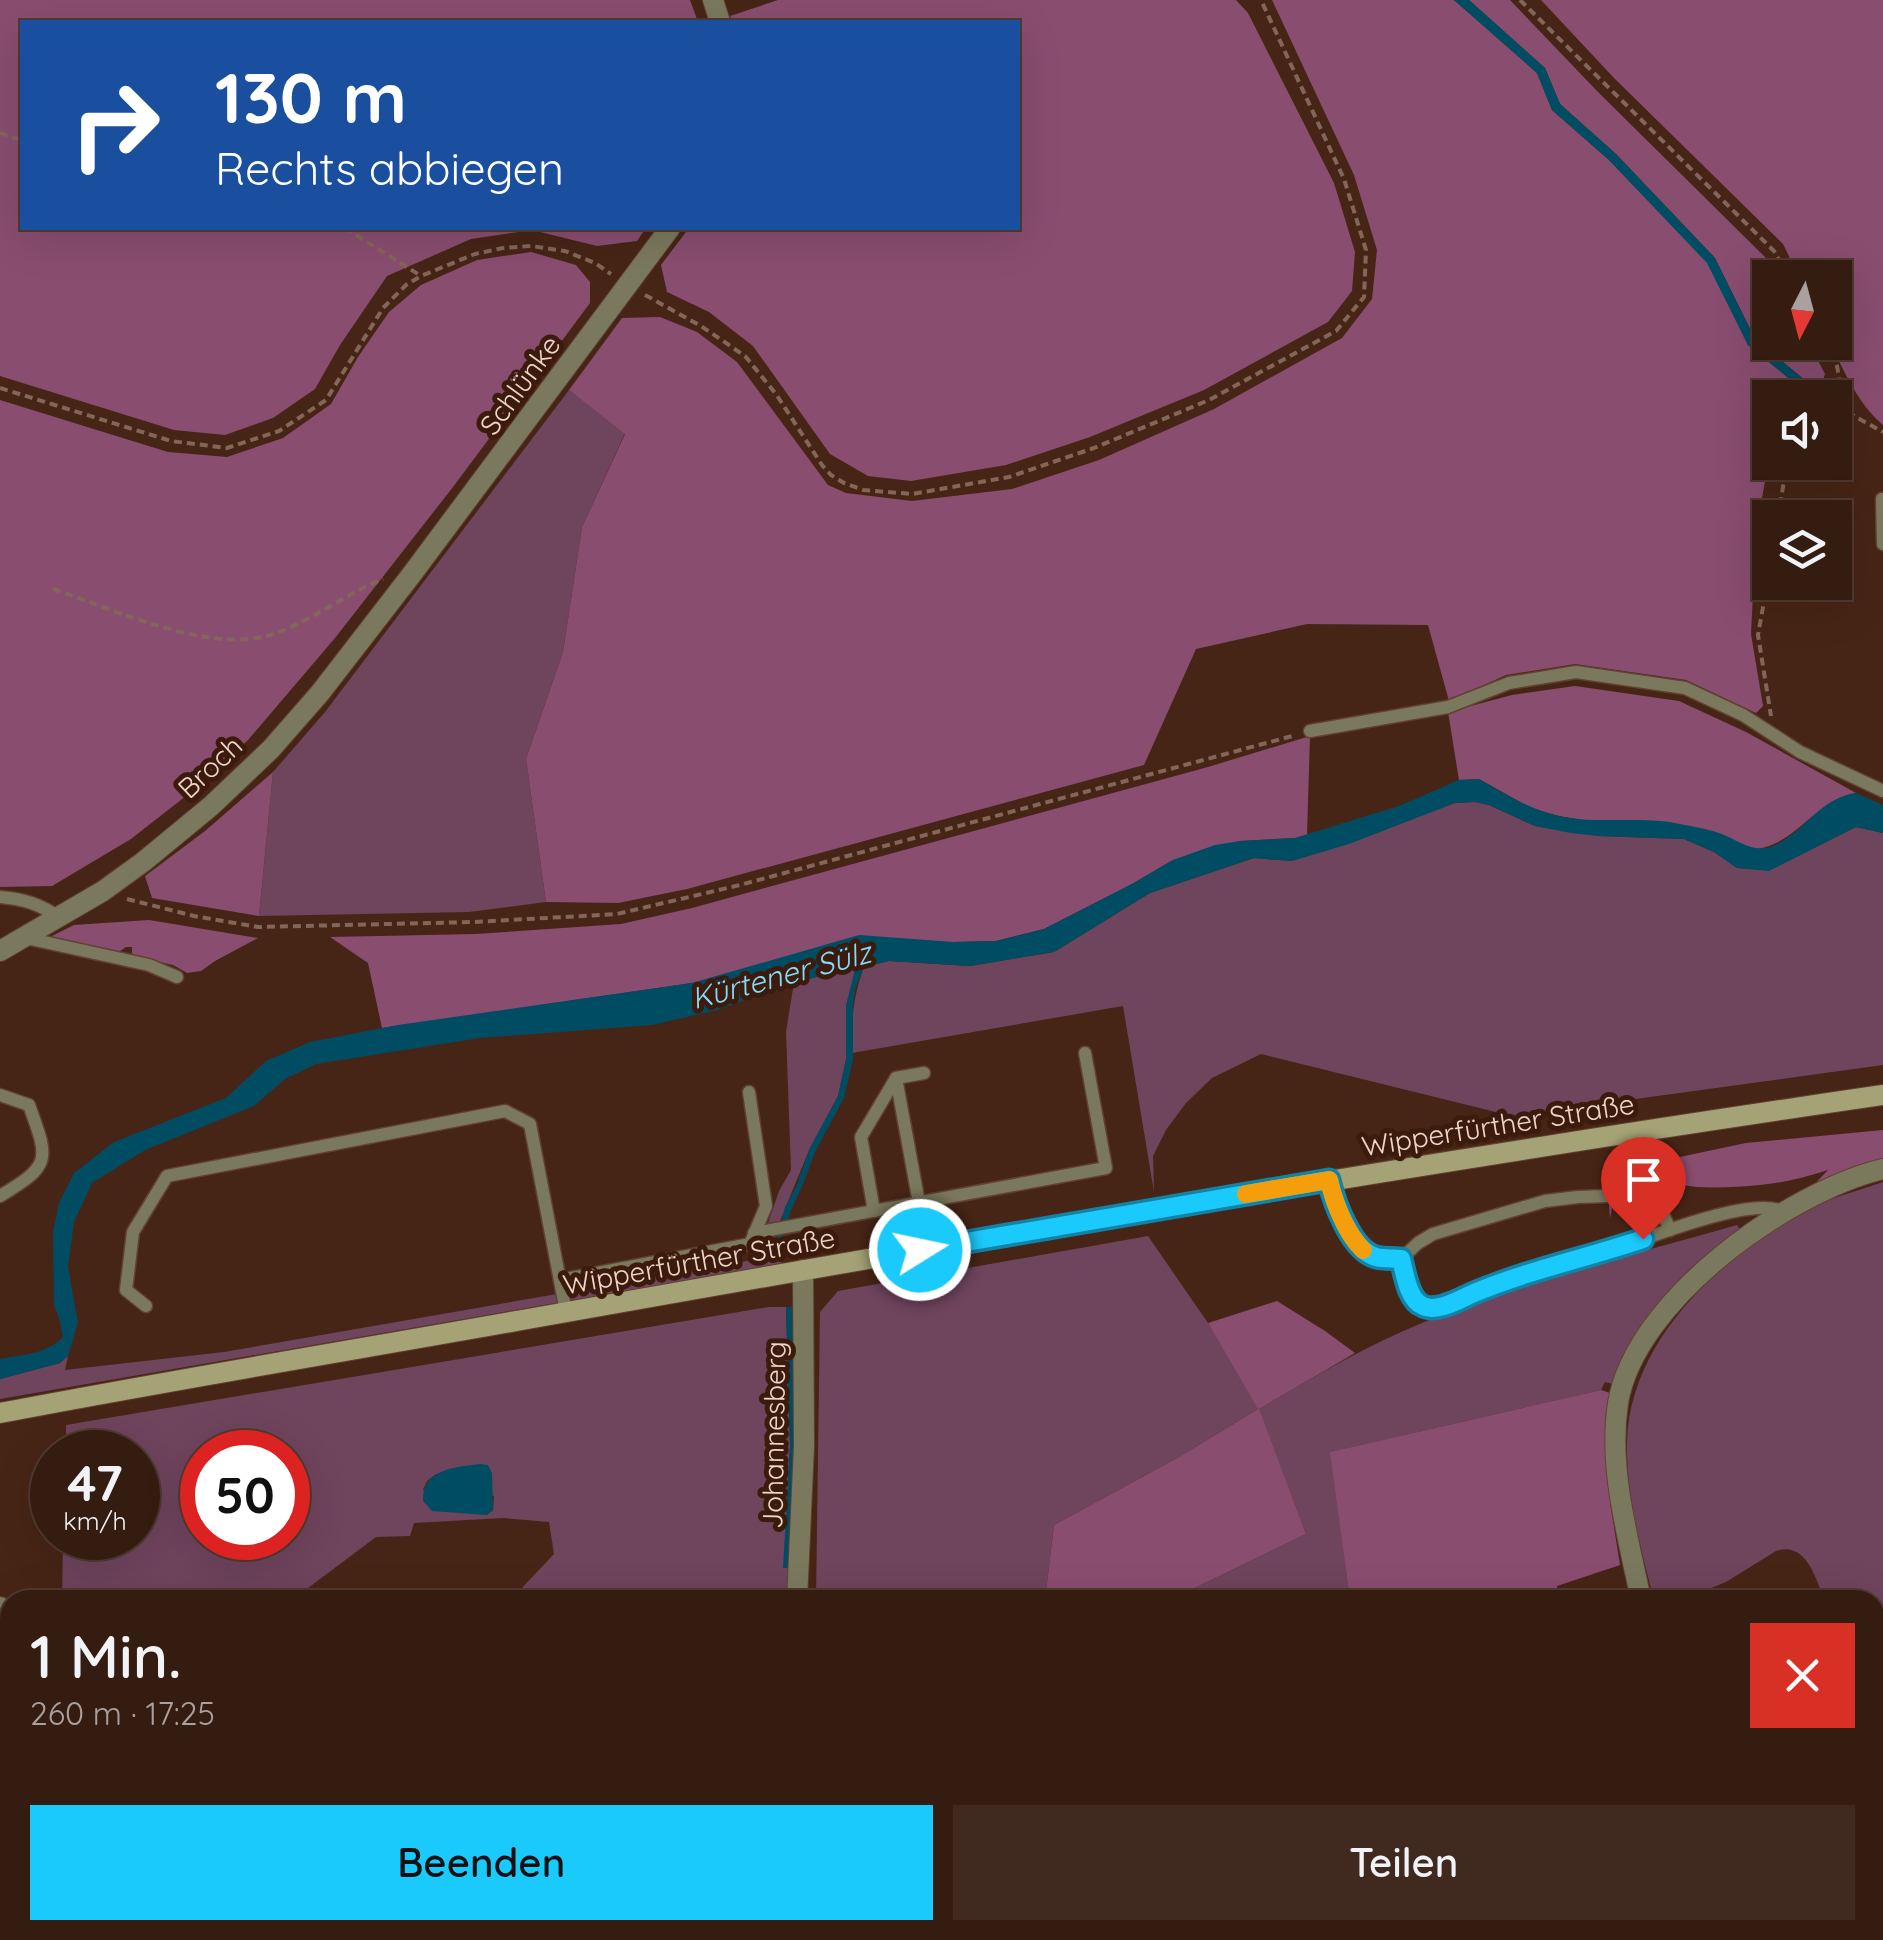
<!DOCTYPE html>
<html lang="de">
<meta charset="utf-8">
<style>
:root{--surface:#351c10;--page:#40291e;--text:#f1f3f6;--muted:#aaa19f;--line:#4f3a30;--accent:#1bcafc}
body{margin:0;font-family:Quicksand,sans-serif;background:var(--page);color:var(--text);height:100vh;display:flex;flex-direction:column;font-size:38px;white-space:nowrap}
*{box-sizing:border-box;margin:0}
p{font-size:32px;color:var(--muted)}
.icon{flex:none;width:55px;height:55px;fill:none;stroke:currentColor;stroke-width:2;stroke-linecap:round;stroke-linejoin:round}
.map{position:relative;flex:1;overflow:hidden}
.drawer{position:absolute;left:0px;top:1590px;width:1885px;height:350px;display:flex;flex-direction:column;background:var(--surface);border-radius:30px 30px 0 0;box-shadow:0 10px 40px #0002,0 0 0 2px var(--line)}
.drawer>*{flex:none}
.banner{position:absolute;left:20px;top:20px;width:1000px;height:210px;border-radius:0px;box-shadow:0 10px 40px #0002,0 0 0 2px var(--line);background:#1a4fa0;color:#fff;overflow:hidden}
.needle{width:65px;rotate:186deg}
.controls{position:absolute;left:1752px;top:260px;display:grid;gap:20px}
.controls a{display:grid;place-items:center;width:100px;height:100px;border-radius:0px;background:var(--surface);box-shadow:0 10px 40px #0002,0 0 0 2px var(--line);font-size:50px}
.speed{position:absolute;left:30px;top:1430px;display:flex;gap:20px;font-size:50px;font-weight:700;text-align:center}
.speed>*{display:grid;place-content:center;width:130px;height:130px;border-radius:50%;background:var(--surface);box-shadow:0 10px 40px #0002,0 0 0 2px var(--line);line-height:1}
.speed small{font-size:25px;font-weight:400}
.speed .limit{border:15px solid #d22;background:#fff;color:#111}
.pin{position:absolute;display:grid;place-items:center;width:85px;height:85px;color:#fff;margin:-102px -42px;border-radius:50% 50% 50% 0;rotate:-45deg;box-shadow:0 0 10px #0007}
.pin .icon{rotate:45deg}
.me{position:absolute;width:110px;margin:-55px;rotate:80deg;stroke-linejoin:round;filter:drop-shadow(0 0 8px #0008)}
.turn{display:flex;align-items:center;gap:35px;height:210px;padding:0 30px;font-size:45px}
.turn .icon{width:130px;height:130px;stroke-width:2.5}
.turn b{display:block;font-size:70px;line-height:85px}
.round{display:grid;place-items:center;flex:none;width:105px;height:105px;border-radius:0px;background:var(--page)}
.headline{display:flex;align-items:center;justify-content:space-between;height:170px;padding:0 30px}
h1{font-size:60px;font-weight:600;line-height:75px}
.button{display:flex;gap:20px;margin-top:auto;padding:20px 30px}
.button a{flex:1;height:115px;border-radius:0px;background:var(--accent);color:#111;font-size:40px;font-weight:600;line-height:115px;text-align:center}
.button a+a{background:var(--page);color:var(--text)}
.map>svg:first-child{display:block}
.green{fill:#6f445d;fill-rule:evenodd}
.forest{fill:#894d70}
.water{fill:#004d63}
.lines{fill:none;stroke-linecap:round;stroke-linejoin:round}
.service-casing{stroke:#624133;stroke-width:15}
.minor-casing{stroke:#624133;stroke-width:22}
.secondary-casing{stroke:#624133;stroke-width:22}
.path{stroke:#846659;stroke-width:4;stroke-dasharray:8 5;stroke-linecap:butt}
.service{stroke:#7b795d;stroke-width:12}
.minor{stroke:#7b795d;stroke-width:20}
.secondary{stroke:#a5a375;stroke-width:20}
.route-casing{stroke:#1283a4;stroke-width:25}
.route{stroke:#1bcafc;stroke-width:18}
.slow{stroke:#f59e0b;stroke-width:18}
.labels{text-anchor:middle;stroke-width:10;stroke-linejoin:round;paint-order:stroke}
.street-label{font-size:28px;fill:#edd6cc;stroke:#3c1b0c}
.water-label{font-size:30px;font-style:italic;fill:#83dcfe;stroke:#3c1b0c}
</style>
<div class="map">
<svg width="1883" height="1940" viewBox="0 0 1883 1940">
<rect width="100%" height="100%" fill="#472516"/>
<!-- green -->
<g class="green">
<path d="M 569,390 L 625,433 L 582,527 L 563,652 L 526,759 L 546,902 L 469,912 L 259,916 L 273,772 L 325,712 Z"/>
<path d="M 1475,802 L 1489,805 L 1535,826 L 1599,836 L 1684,839 L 1714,852 L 1737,868 L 1769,870 L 1856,827 L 1883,833 L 1883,1065 L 1512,1116 L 1261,1054 L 1212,1078 L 1186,1103 L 1166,1130 L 1153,1156 L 1154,1192 L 1123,1006 L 852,1053 C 851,1022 853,996 864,967 L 889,961 L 970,966 L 1054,952 L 1150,893 L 1254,858 L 1292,861 L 1455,803 Z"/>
<path d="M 856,968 L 846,1006 L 846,1059 L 838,1096 L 810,1148 L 780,1221 L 768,1223 L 779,1191 L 791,1170 L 786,1032 L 794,982 Z"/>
<path d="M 1883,1182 L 1883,1729 L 1875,1729 L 1875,1600 L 1824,1600 C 1816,1578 1806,1541 1776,1551 L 1726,1582 L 1701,1592 L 1702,1600 L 1654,1600 C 1641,1549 1626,1496 1627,1443 C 1629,1340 1721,1258 1804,1211 C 1828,1198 1858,1191 1883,1182 Z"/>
<path d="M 1737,1225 L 1740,1229 C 1722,1243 1702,1257 1686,1273 C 1655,1304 1626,1343 1613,1384 L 1605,1382 L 1601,1390 L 1331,1452 L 1350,1600 L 1170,1600 L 1306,1534 L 1258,1409 L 1179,1457 L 1054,1525 L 1045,1600 L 816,1600 L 820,1312 L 838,1291 L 1148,1236 L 1208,1323 L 1259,1409 C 1312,1378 1365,1346 1422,1323 C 1523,1281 1632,1255 1737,1225 Z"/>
<path d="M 781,1255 L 782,1264 L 0,1399 L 0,1379 L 60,1363 L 68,1356 L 65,1370 L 224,1352 Z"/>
<path d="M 769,1307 L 786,1307 L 790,1446 L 784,1567 L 790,1567 L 790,1600 L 427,1600 L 468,1588 L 471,1596 L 521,1589 L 554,1554 L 549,1522 L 503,1518 L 414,1523 L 410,1536 L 376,1537 L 292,1600 L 62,1600 L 63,1538 L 138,1538 L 138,1452 L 66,1452 L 66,1425 ZM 202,1452 L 288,1452 L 288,1538 L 202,1538 ZM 436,1474 L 494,1496 L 493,1510 L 487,1515 L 423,1490 L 427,1481 Z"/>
<path d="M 1875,1811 L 1883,1811 L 1883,1940 L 1783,1940 L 1793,1930 L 1875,1930 Z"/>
<path d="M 51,1930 L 793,1930 L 795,1940 L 50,1940 Z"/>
<path d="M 858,1930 L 1507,1930 L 1510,1940 L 858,1940 Z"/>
</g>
<!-- forest -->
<g class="forest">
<path d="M 0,0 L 690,0 L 698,22 L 22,22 L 22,228 L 646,228 L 637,241 L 597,246 L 532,230 L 471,239 L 387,276 L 340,345 L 315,389 L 273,418 L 225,435 L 174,430 L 0,376 Z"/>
<path d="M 778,0 L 1236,0 L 1248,13 L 1334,183 L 1355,252 L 1352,291 L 1328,322 L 1204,390 L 1090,437 L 1006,465 L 911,481 L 868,476 L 830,454 L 753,346 L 709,312 L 667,292 L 661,265 L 689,228 L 1018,228 L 1018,22 L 733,22 L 730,16 Z"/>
<path d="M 1272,0 L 1454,0 L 1537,73 L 1552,110 L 1609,160 L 1708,263 L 1748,345 L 1797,385 L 1798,397 L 1770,398 L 1770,454 L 1756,531 L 1751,634 L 1763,706 L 1756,713 L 1686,680 L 1575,664 L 1506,675 L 1449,701 L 1428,625 L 1307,624 L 1196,649 L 1144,765 L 687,889 L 618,903 L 546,902 L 526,759 L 563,652 L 582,527 L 625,434 L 569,390 L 622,318 L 660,317 L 697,332 L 737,362 L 828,485 L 846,493 L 912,501 L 1012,489 L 1099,460 L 1214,409 L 1342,338 L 1372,299 L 1377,250 L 1354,175 Z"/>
<path d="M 1469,0 L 1510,0 L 1598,92 L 1766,258 L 1776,277 L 1770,278 L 1770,342 L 1809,343 L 1825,374 L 1817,397 L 1807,397 L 1806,381 L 1755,339 L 1715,258 L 1616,154 L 1560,104 L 1545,68 Z"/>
<path d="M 1541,0 L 1883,0 L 1883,425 C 1857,403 1845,372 1830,343 L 1835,342 L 1835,278 L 1799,277 L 1783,244 L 1614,78 Z"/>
<path d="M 531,252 L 576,265 L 590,282 L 590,303 L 453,487 L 335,638 L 248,740 L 191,792 L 131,839 L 52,886 L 0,887 L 0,400 L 168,452 L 227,457 L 283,438 L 331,404 L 358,357 L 389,312 L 421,285 L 477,260 Z"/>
<path d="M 1575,686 L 1679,701 L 1746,732 L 1856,793 C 1817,799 1796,844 1757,849 L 1559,816 L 1531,808 L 1479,779 L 1459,780 L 1448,712 L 1512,695 Z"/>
<path d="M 1310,736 L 1307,835 L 1295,838 L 1240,841 L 1173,860 L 1132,884 L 1044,929 L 996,941 L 954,942 L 767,963 L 692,983 L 382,1028 L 368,963 L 330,937 L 476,934 L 621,924 L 692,908 L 1208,767 Z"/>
<path d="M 273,772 L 259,916 L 152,898 L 145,876 L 205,831 Z"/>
<path d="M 149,920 L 258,938 L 215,961 L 201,971 L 187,973 L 173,965 L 132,956 L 132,947 L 126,947 L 117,953 L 48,938 L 74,925 Z"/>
<path d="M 1883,1130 L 1883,1159 L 1808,1191 L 1828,1170 C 1806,1177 1783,1183 1760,1185 C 1739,1187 1718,1188 1697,1187 C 1670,1185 1638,1173 1615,1193 L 1610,1218 L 1607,1182 L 1613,1174 L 1623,1169 L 1746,1143 Z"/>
<path d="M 1277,1301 L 1325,1331 L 1355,1353 L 1259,1409 L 1306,1534 L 1170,1600 L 1045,1600 L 1054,1525 L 1179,1457 L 1258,1409 L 1208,1323 Z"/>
<path d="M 1601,1390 L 1610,1393 L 1605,1442 L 1610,1502 L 1620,1565 L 1557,1586 L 1557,1600 L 1350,1600 L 1330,1452 Z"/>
</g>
<!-- water -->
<g class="water">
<path d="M 1454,0 L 1469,0 L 1545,68 L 1560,104 L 1616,154 L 1715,258 L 1755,339 L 1806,381 L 1807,397 L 1798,397 L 1797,385 L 1748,345 L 1707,263 L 1609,160 L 1552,110 L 1537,73 Z"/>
<path d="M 1479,779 C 1503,793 1527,808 1555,815 C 1597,826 1642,814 1685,825 C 1697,827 1711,830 1722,834 C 1739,841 1754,854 1773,846 C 1804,834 1817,799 1856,793 L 1883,805 L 1883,833 L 1856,827 L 1769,871 L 1737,868 L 1714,852 L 1684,839 L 1599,836 L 1571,833 L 1535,826 L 1489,805 L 1475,802 L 1455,803 L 1349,844 L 1292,861 L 1254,858 L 1150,893 L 1054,952 L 970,966 L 889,961 L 864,967 L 855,989 L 853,1006 L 853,1060 L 844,1098 L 816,1150 L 801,1189 L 791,1210 L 782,1240 L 783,1255 L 779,1255 L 777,1240 L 785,1207 L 796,1187 L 810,1148 L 838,1096 L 846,1060 L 846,1006 L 855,969 L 794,982 L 717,1010 L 652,1025 L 480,1038 L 316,1064 L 285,1079 L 254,1106 L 145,1150 L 92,1183 L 74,1222 L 68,1267 L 78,1323 L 68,1356 L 60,1363 L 0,1379 L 0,1359 C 22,1355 47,1354 63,1337 L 59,1318 L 54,1305 L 53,1232 L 59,1203 L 74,1173 L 114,1142 L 226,1098 L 266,1061 L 310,1042 L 398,1025 L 692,983 L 859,935 L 954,942 L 996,941 L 1044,929 L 1132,884 L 1173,860 L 1215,845 L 1240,841 L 1295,838 L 1399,806 L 1459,780 Z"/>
<path d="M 786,1307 L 792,1307 L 796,1446 L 790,1568 L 783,1568 L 790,1446 Z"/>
<path d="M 480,1464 L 488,1465 L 492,1473 L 493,1510 L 486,1515 L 432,1511 L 423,1501 C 422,1469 455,1467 480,1464 Z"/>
</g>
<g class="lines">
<defs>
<g id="service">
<path d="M 1882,499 L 1883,544"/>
<path d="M 1310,731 L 1448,707 L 1509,683 L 1576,672 L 1685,688 L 1743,715 L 1800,752 L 1883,791"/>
<path d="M 0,897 C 24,899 40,904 60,918"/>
<path d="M 26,938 L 149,965 L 177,977"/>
<path d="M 0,1095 L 29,1105 C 49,1160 52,1165 0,1196"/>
<path d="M 1329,1179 C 1334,1202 1351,1250 1376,1257 C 1383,1259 1393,1258 1401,1259 C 1405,1274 1408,1300 1423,1306 C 1442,1314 1491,1285 1510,1278 C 1545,1267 1580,1259 1615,1249 C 1648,1238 1758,1193 1785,1213"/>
<path d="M 919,1203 L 896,1078 L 924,1073"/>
<path d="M 874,1211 L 861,1137 L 896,1078"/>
<path d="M 754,1233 L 1106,1168 L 1085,1053"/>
<path d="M 1401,1259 L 1418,1243 L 1433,1234 L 1545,1201 L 1578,1197 L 1637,1195 L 1660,1207 L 1670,1230"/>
<path d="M 560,1280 L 750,1244 L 766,1206 L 749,1092"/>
<path d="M 146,1306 L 126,1290 L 133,1232 L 167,1176 L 505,1111 L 530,1124 L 566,1312"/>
</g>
<g id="minor">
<path d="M 713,0 L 720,22"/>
<path d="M 0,951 L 103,891 L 143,862 L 211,806 L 271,749 L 320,693 L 412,574 L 670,228"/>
<path d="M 797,1600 L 804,1446 L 803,1270"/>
<path d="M 1641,1600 C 1628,1536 1608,1469 1618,1403 C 1635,1300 1788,1192 1883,1169"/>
<path d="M 0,1607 L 10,1611"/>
<path d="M 0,1739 L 10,1737"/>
<path d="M 844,1930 L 845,1940"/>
<path d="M 1673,1930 L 1676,1940"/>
</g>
<path id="secondary" d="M 0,1413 C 188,1377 378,1346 567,1312 C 1005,1234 1443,1159 1883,1095"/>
</defs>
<!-- service casing -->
<use href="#service" class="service-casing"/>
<!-- minor casing -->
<use href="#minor" class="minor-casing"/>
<!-- secondary casing -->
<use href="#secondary" class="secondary-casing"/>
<!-- path -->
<g class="path">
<path d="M 1520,0 L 1774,251 L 1789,278"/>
<path d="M 0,133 L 22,140"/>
<path d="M 345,228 L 421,276"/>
<path d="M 645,295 L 701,326 L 745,356 L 776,394 L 822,465 L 831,475 L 844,483 L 863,490 L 912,494 L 1009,477 L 1094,448 L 1209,400 L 1336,331 L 1364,297 L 1366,250 L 1344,179 L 1261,0"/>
<path d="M 1824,342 L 1837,366 L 1845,411"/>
<path d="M 0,388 L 171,441 L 227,448 L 279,431 L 326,400 L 383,308 L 406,285 L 421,276 L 475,254 L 503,248 L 531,246 L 565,251 L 595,263 L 611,274"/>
<path d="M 1835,414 L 1845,411 L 1883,432"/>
<path d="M 1778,518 L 1787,462"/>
<path d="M 1770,568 L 1758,635 L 1771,716"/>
<path d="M 53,589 C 116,610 216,658 279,632 C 316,618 347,593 383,579"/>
<path d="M 127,899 L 194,916 L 258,927 L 475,922 L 617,914 L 740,885 L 1296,735"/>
</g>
<!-- service -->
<use href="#service" class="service"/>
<!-- minor -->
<use href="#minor" class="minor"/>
<!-- secondary -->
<use href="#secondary" class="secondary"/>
</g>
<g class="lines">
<defs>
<path id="route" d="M 920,1250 L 1329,1180 C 1334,1202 1351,1250 1376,1257 C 1383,1259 1393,1258 1401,1259 C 1405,1274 1408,1300 1423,1306 C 1438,1313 1460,1299 1474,1293 C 1529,1270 1587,1258 1643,1239"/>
</defs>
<!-- route casing -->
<use href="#route" class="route-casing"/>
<!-- route -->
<use href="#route" class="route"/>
<!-- slow -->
<path class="slow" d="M 1246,1194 L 1329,1180 C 1334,1203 1346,1233 1363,1250"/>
</g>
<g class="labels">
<!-- street labels -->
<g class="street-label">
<text transform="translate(520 385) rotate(-54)" y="10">Schlünke</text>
<text transform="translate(210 767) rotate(-43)" y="10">Broch</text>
<text transform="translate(1498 1125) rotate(-9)" y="10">Wipperfürther Straße</text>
<text transform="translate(699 1261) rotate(-10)" y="10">Wipperfürther Straße</text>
<text transform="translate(774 1435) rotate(-89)" y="10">Johannesberg</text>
</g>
<!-- water labels -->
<g class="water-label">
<text transform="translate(781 976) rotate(-15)" y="10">Kürtener Sülz</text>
</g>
</g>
</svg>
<div class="controls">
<a><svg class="needle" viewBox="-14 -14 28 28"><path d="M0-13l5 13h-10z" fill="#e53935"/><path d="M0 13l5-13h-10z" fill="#aaa19f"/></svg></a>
<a><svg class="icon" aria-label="sound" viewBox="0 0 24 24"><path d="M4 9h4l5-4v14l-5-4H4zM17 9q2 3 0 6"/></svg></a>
<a><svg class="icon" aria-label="layers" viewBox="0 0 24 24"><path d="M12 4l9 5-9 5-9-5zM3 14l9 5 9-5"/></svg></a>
</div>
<div class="speed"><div>47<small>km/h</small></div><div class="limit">50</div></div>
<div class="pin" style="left:1643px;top:1239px;background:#d93025"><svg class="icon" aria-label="arrive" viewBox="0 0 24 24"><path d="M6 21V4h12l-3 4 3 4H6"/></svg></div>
<svg class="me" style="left:920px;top:1250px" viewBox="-20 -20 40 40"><circle r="17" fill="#1bcafc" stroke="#fff" stroke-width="3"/><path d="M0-11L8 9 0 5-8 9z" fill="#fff"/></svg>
<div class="banner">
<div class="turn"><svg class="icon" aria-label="right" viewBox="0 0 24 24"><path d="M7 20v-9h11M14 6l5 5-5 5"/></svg><div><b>130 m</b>Rechts abbiegen</div></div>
</div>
<section class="drawer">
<div class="headline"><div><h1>1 Min.</h1><p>260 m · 17:25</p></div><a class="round" style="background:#d93025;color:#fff"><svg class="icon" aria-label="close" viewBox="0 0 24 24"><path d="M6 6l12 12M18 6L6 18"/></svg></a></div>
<div class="button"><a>Beenden</a><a>Teilen</a></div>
</section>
</div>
